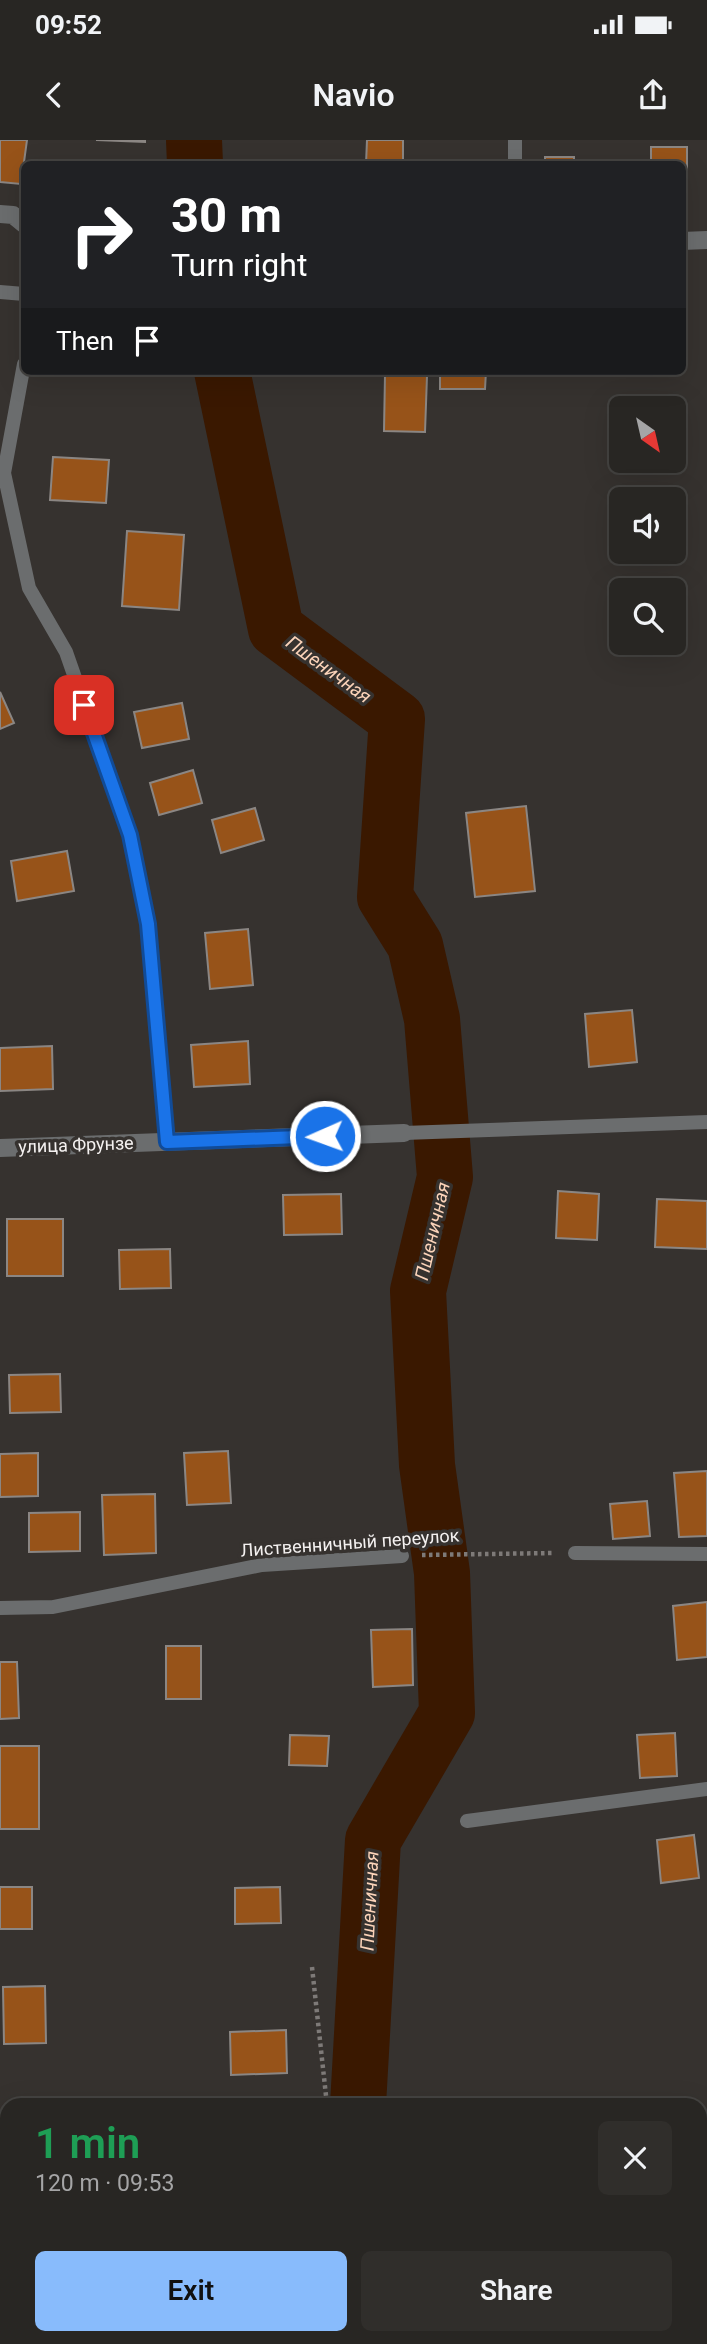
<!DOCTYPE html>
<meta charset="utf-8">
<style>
:root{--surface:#282623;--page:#302e2b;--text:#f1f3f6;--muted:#a5a5a6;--line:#444341;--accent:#88bbfc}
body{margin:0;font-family:Roboto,sans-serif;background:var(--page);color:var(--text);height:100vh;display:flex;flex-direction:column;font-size:26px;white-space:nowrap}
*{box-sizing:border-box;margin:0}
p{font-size:23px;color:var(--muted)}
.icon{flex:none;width:38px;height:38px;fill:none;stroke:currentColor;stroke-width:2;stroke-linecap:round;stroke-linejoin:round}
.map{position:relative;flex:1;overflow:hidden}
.panel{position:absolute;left:0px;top:1958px;width:707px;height:247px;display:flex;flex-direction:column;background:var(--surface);border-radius:21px 21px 0 0;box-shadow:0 7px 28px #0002,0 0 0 2px var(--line)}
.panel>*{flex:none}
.banner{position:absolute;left:21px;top:21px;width:665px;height:214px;border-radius:10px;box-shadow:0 7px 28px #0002,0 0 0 2px var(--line);background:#202124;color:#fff;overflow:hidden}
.needle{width:46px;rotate:146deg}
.tools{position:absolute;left:609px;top:256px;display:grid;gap:14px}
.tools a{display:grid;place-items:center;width:77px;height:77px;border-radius:10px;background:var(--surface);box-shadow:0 7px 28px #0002,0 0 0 2px var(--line);font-size:35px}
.pin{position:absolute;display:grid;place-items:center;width:60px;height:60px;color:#fff;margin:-30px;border-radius:14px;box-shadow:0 4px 10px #0006}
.me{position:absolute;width:77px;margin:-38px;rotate:268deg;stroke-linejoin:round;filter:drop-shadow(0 0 5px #0008)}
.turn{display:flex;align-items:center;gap:24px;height:147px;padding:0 35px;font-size:32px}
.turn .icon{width:91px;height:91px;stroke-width:2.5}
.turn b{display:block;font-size:49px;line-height:60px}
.then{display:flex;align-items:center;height:66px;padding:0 35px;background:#0003;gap:14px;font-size:26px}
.round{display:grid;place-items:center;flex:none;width:74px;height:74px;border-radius:10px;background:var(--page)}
.summary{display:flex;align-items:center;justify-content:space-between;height:119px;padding:0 35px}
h1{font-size:42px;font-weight:600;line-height:52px;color:#1e9e55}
.primary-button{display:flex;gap:14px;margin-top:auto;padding:14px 35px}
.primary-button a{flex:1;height:80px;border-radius:10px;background:var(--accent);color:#111;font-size:28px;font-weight:600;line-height:80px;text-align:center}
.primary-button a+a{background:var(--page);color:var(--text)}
.status{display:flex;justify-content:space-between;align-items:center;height:49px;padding:0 35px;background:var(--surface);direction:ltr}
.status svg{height:19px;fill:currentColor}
header{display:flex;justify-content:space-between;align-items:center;height:91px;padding:0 35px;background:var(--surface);font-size:32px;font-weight:600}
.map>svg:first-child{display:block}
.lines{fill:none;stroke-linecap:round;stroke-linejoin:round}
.river{stroke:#3a1800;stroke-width:56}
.building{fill:#975319;stroke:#8b8683;stroke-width:2}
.path{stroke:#7e7a78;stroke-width:4.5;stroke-dasharray:3.5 3.5;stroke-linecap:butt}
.lane{stroke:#6b6d6e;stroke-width:14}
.street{stroke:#6b6d6e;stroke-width:18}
.secondary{stroke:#8a8d8f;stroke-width:18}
.route-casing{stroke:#114b97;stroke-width:18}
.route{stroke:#1a73e8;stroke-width:12}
.labels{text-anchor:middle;stroke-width:7;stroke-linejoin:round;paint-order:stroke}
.street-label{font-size:18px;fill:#f4f1f0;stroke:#36322f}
.water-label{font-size:19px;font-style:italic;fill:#fbd3b9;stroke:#36322f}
</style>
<div class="status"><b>09:52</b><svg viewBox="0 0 49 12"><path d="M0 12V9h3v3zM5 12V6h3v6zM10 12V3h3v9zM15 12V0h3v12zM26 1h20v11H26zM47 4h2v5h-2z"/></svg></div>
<header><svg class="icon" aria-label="back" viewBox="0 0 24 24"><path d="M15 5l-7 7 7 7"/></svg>Navio<svg class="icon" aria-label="share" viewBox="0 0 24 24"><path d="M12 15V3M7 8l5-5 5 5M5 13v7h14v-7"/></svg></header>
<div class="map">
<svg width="707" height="2204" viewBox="0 0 707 2204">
<rect width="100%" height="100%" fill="#36322f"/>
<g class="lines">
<!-- river -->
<g class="river">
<path d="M 194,0 L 195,24"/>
<path d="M 222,231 L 276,489 L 397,579 L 385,757 L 415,805 L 432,879 L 445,1037 L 418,1151 L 427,1325 L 442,1433 L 447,1573 L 373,1700 L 358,1965"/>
<path d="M 379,2198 L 380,2204"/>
</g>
</g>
<!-- building -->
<g class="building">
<path d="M 0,0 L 27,0 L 21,44 L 0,42 Z"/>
<path d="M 96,0 L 145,0 L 145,2 Z"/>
<path d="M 367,0 L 403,0 L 403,24 L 366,24 Z"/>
<path d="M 651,7 L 687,7 L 687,58 L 682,58 L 682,24 L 651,24 Z"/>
<rect x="545" y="17" width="29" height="7"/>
<path d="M 440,231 L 486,231 L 485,249 L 440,249 Z"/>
<path d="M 385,235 L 427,236 L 425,292 L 384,291 Z"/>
<path d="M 53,317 L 109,320 L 106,363 L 50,360 Z"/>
<path d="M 127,391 L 184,395 L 179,470 L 122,466 Z"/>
<path d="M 0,552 L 14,583 L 0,589 Z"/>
<path d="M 182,563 L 189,599 L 142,608 L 134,572 Z"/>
<path d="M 193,630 L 202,663 L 159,675 L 150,643 Z"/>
<path d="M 526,666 L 535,751 L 475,757 L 466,673 Z"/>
<path d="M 255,668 L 264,700 L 221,713 L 212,680 Z"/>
<path d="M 67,711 L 74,751 L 17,761 L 11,721 Z"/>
<path d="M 248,789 L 253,845 L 210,849 L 205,793 Z"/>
<path d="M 632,870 L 637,922 L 589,927 L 585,874 Z"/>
<path d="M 248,901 L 250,944 L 194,947 L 191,905 Z"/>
<path d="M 52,906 L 53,949 L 0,951 L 0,908 Z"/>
<path d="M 558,1051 L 599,1054 L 597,1100 L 556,1098 Z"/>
<path d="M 341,1054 L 342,1094 L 284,1095 L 283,1055 Z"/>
<path d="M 657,1059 L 707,1061 L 707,1109 L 655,1107 Z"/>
<rect x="7" y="1079" width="56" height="57"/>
<path d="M 170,1109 L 171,1148 L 120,1149 L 119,1110 Z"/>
<path d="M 60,1234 L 61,1272 L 10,1273 L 9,1235 Z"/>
<path d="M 228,1311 L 231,1363 L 187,1365 L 184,1313 Z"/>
<path d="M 38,1313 L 38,1356 L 0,1357 L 0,1314 Z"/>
<path d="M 707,1331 L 707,1396 L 679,1397 L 674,1333 Z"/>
<path d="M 155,1354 L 156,1413 L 104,1415 L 102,1355 Z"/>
<path d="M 647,1361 L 650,1396 L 613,1399 L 610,1364 Z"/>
<path d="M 80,1372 L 80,1411 L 29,1412 L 29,1373 Z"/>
<path d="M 707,1462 L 707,1517 L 677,1520 L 673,1466 Z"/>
<path d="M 412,1489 L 413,1545 L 373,1547 L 371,1490 Z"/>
<rect x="166" y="1506" width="35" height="53"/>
<path d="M 0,1522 L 17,1522 L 19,1578 L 0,1579 Z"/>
<path d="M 675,1593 L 677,1636 L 640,1638 L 637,1595 Z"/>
<path d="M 290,1595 L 329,1596 L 327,1626 L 289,1625 Z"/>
<rect x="0" y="1606" width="39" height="83"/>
<path d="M 694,1695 L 699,1738 L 661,1743 L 657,1700 Z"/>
<rect x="0" y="1747" width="32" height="42"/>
<path d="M 280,1747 L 281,1783 L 235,1784 L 235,1748 Z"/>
<path d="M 45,1846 L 46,1903 L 4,1904 L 3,1847 Z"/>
<path d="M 286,1890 L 287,1933 L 231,1935 L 230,1892 Z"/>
<path d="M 0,2036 L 7,2037 L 7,2105 L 0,2105 Z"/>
</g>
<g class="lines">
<!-- path -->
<g class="path">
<path d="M 422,1415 L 553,1413"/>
<path d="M 312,1827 L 327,1965"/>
</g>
<!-- lane -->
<g class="lane">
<path d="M 515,0 L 515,24"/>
<path d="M 0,152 L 24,154"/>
<path d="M 24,224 L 4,333 L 29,448 L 66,512 L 130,695 L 148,784 L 167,1002"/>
<path d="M 404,993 L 707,982"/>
<path d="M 575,1413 L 707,1414"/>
<path d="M 0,1468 L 53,1467 L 262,1425 L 402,1416"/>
<path d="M 467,1681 L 707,1649"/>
<path d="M 501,2198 L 501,2204"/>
<path d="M 304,2204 L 306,2198"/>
</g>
<!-- street -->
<g class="street">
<path d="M 0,74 L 13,75 L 24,84"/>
<path d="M 682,101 L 707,100"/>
<path d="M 0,1008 L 404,993"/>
<path d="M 10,2204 L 11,2198"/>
</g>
<!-- secondary -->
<g class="secondary">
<path d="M 0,2152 L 7,2153"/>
<path d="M 700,2191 L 707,2191"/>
</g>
</g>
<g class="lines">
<defs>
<path id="route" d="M 84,565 L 130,695 L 148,784 L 167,1002 L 325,996"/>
</defs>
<!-- route casing -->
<use href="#route" class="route-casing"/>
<!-- route -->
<use href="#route" class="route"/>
</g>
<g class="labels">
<!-- street labels -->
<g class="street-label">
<text transform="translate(76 1005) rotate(-2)" y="6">улица Фрунзе</text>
<text transform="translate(350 1403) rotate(-4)" y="6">Лиственничный переулок</text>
</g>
<!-- water labels -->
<g class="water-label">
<text transform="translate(329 529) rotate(36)" y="7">Пшеничная</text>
<text transform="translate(432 1091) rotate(-77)" y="7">Пшеничная</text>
<text transform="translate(369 1761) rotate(-87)" y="7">Пшеничная</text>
</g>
</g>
</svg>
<div class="tools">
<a><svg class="needle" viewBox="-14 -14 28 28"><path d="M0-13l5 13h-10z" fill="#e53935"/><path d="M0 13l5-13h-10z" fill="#a5a5a6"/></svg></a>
<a><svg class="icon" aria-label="sound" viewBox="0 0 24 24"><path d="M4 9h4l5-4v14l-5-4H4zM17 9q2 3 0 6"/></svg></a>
<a><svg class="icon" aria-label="search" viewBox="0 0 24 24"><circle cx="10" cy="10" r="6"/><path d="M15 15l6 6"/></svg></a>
</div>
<div class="pin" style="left:84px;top:565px;background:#d93025"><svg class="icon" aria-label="arrive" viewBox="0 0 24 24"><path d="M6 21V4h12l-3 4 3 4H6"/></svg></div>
<svg class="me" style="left:325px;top:996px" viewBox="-20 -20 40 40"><circle r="17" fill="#1a73e8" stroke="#fff" stroke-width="3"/><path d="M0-11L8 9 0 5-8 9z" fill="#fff"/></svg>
<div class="banner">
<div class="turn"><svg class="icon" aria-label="right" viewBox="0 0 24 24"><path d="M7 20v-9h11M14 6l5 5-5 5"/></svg><div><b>30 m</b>Turn right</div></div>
<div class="then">Then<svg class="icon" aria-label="arrive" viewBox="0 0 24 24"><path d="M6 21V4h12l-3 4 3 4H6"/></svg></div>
</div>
<section class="panel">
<div class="summary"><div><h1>1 min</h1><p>120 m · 09:53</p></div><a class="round"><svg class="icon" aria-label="close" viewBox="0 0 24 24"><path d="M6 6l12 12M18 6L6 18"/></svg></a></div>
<div class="primary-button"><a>Exit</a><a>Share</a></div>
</section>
</div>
